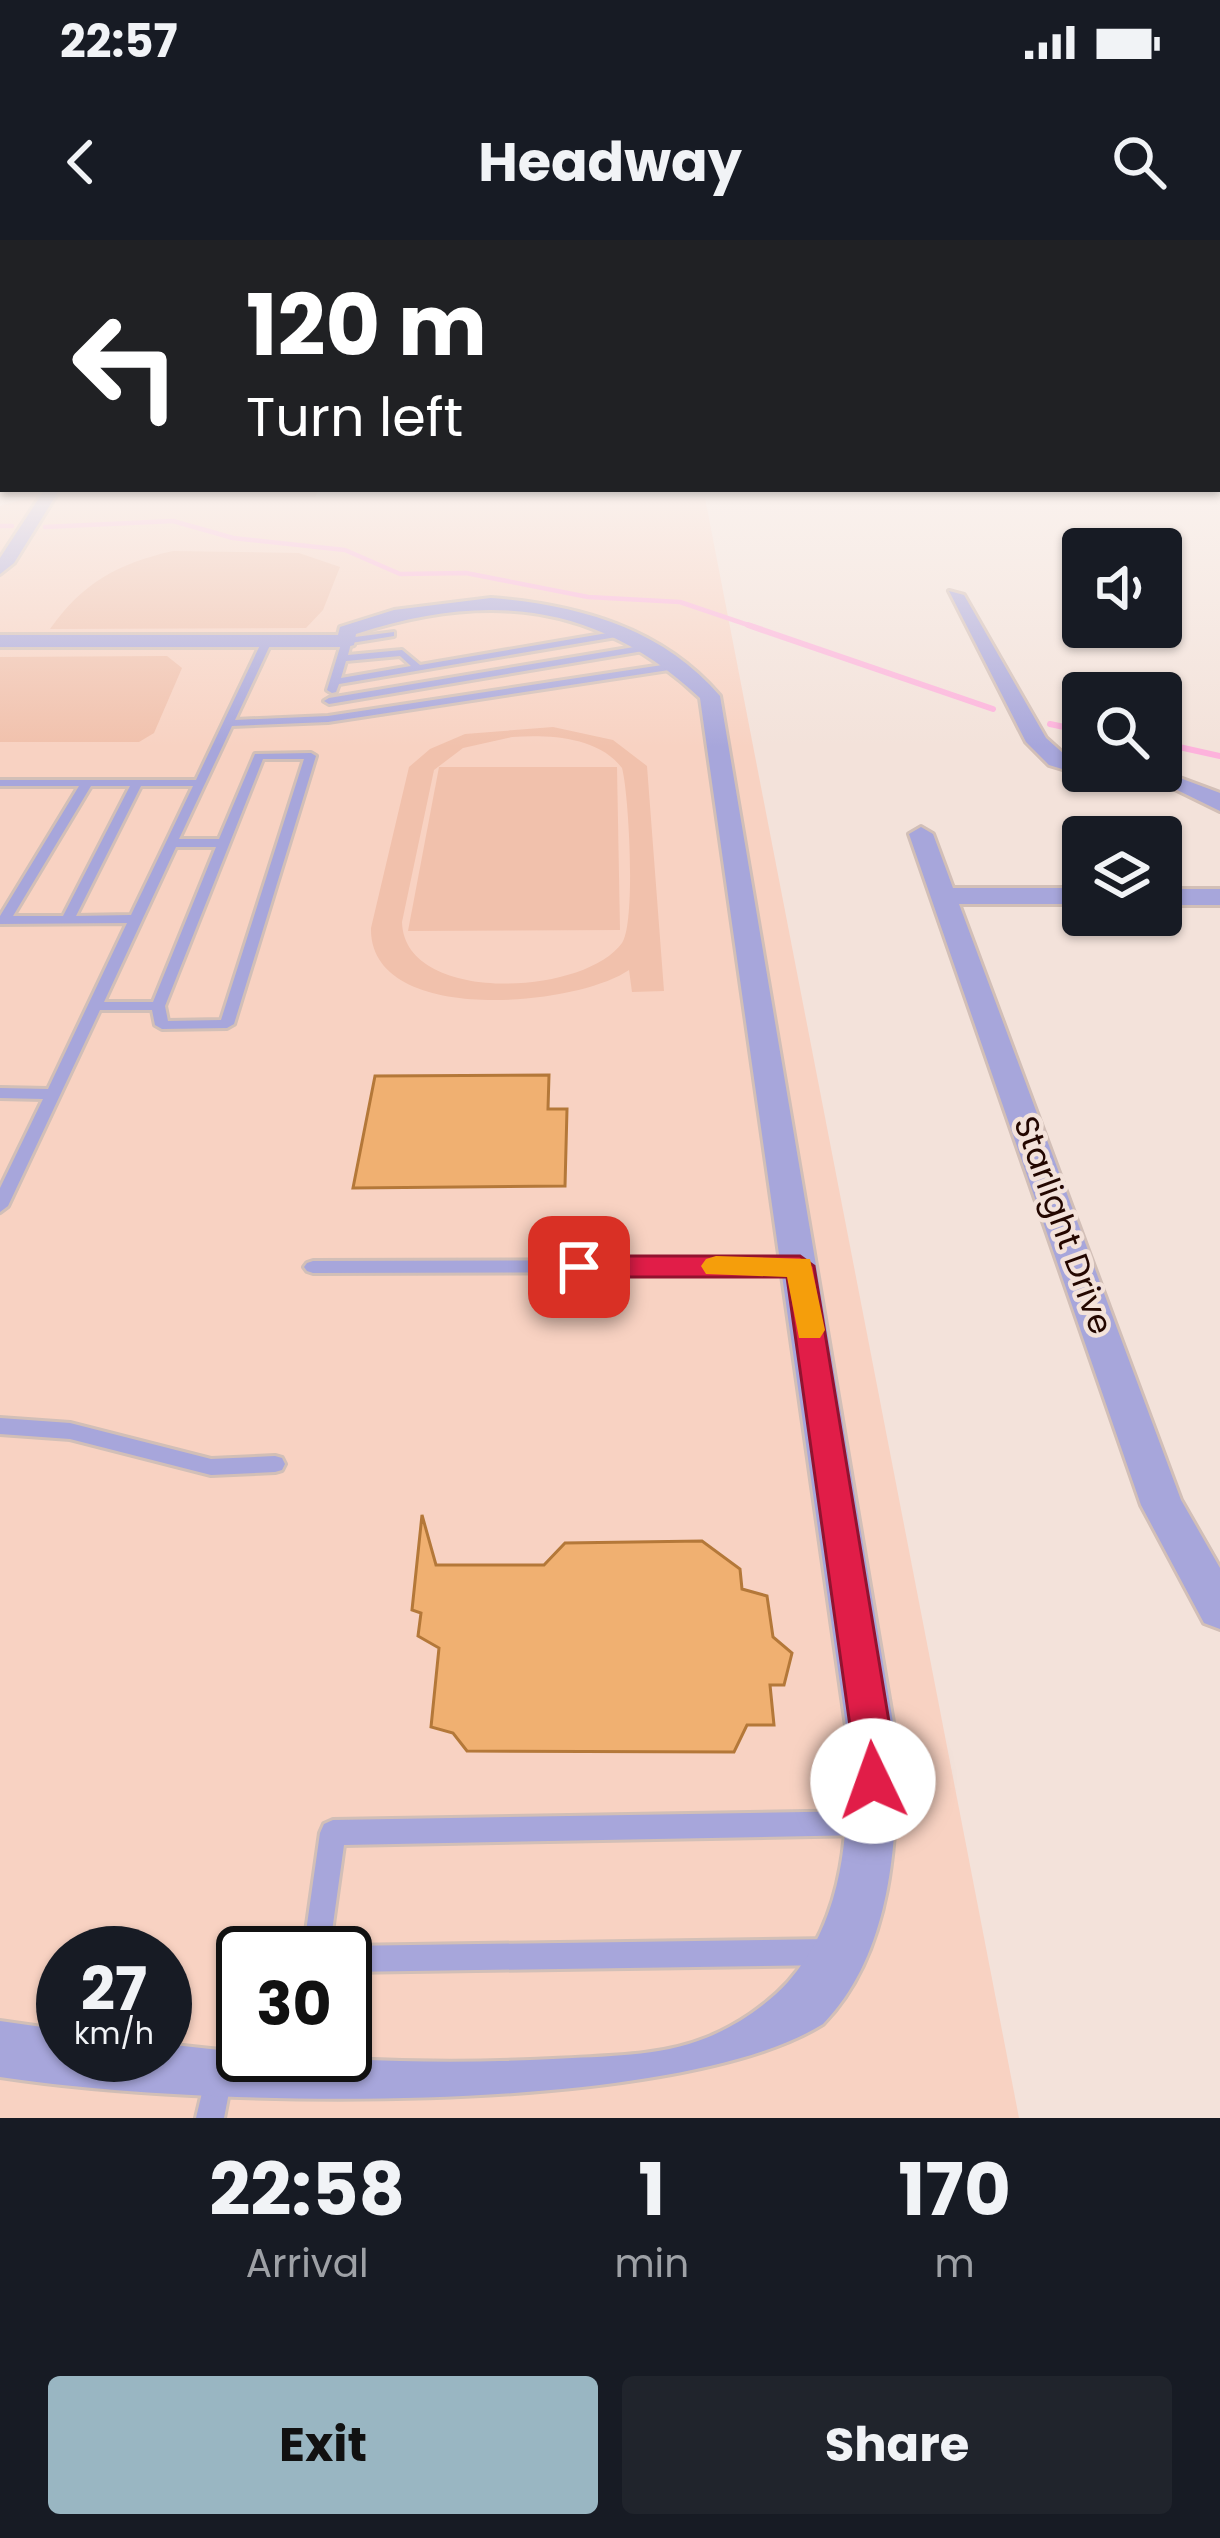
<!DOCTYPE html>
<style>
:root{--surface:#171b24;--page:#20242c;--text:#f1f3f6;--muted:#9ea1a6;--accent:#99b6c2}
body{margin:0;font-family:Poppins,sans-serif;background:var(--page);color:var(--text);height:100vh;display:flex;flex-direction:column;font-size:45px;white-space:nowrap}
*{box-sizing:border-box;margin:0}
p{font-size:39px;color:var(--muted)}
.icon{flex:none;width:66px;height:66px;fill:none;stroke:currentColor;stroke-width:2;stroke-linecap:round;stroke-linejoin:round}
.map{position:relative;height:1878px;overflow:hidden}
.sheet{display:flex;flex-direction:column;background:var(--surface);flex:1}
.sheet>*{flex:none}
.hud{position:absolute;left:0px;top:0px;width:1221px;height:252px;box-shadow:0 3px 9px #0004;background:#202124;color:#fff;overflow:hidden}
.tools{position:absolute;left:1062px;top:288px;display:grid;gap:24px}
.tools a{display:grid;place-items:center;width:120px;height:120px;border-radius:12px;background:var(--surface);box-shadow:0 3px 9px #0004;font-size:60px}
.speed{position:absolute;left:36px;top:1686px;display:flex;gap:24px;font-size:60px;font-weight:700;text-align:center}
.speed>*{display:grid;place-content:center;width:156px;height:156px;border-radius:50%;background:var(--surface);box-shadow:0 3px 9px #0004;line-height:1}
.speed small{font-size:30px;font-weight:400}
.speed .limit{border:6px solid #111;border-radius:18px;background:#fff;color:#111}
.pin{position:absolute;display:grid;place-items:center;width:102px;height:102px;color:#fff;margin:-51px;border-radius:24px;box-shadow:0 6px 18px #0006}
.me{position:absolute;width:132px;margin:-66px;rotate:357deg;stroke-linejoin:round;filter:drop-shadow(0 0 9px #0008)}
.turn{display:flex;align-items:center;gap:42px;height:252px;padding:0 48px;font-size:54px}
.turn .icon{width:156px;height:156px;stroke-width:2.5}
.turn b{display:block;font-size:84px;line-height:102px}
.eta{display:flex;justify-content:space-evenly;align-items:center;height:204px;text-align:center}
.eta b{font-size:72px;font-weight:700;line-height:84px}
.button{display:flex;gap:24px;margin-top:auto;padding:24px 48px}
.button a{flex:1;height:138px;border-radius:12px;background:var(--accent);color:#111;font-size:48px;font-weight:700;line-height:138px;text-align:center}
.button a+a{background:var(--page);color:var(--text)}
.status{display:flex;justify-content:space-between;align-items:center;height:84px;padding:0 60px;background:var(--surface);direction:ltr}
.status svg{height:33px;fill:currentColor}
header{display:flex;justify-content:space-between;align-items:center;height:156px;padding:0 48px;background:var(--surface);font-size:54px;font-weight:700}
.map>svg:first-child{display:block}
.built{fill:#f8d2c2;fill-rule:evenodd}
.green{fill:#f1c1ac;fill-rule:evenodd}
.lines{fill:none;stroke-linecap:round;stroke-linejoin:round}
.stream-far1{stroke:#fdb2dc;stroke-width:4.5}
.stream{stroke:#fdb2dc;stroke-width:6}
.building{fill:#f0b071;stroke:#b47839;stroke-width:3}
.lane-casing{stroke:#d2bfb7;stroke-width:6}
.street-casing{stroke:#d2bfb7;stroke-width:6}
.lane{fill:#a7a6db;fill-rule:evenodd}
.street{fill:#a7a6db;fill-rule:evenodd}
.route{fill:#e11d48;stroke:#92132f;stroke-width:3}
.slow{fill:#f59e0b}
.labels{text-anchor:middle;stroke-width:9;stroke-linejoin:round;paint-order:stroke}
.street-label{font-size:33px;fill:#240700;stroke:#f3e2da}
</style>
<div class="status"><b>22:57</b><svg viewBox="0 0 49 12"><path d="M0 12V9h3v3zM5 12V6h3v6zM10 12V3h3v9zM15 12V0h3v12zM26 1h20v11H26zM47 4h2v5h-2z"/></svg></div>
<header><svg class="icon" aria-label="back" viewBox="0 0 24 24"><path d="M15 5l-7 7 7 7"/></svg>Headway<svg class="icon" aria-label="search" viewBox="0 0 24 24"><circle cx="10" cy="10" r="6"/><path d="M15 15l6 6"/></svg></header>
<div class="map">
<svg width="1220" height="1878" viewBox="0 0 1220 1878">
<rect width="100%" height="100%" fill="#f3e2da"/>
<!-- built -->
<path class="built" d="M 31,257 L 705,258 L 1019,1878 L 0,1878 L 0,266 ZM 63,1713 L 165,1713 L 165,1815 L 63,1815 ZM 243,1713 L 345,1713 L 345,1815 L 243,1815 Z"/>
<!-- green -->
<g class="green">
<path d="M 0,244 L 3,249 L 319,249 L 315,257 L 0,257 Z"/>
<path d="M 173,311 L 299,313 L 340,327 L 323,370 L 306,388 L 50,389 C 82,343 119,323 173,311 Z"/>
<path d="M 167,416 L 182,428 L 154,493 L 139,502 L 0,502 L 0,417 Z"/>
<path d="M 553,487 L 613,500 L 647,526 L 664,751 L 632,752 L 629,730 C 575,767 369,786 371,688 L 409,527 L 430,509 L 465,494 ZM 512,497 C 549,495 597,496 622,528 C 629,554 636,683 622,703 C 584,756 404,765 402,682 L 434,530 L 463,508 Z"/>
<path d="M 439,527 L 617,527 L 620,690 L 408,691 Z"/>
</g>
<g class="lines">
<!-- stream-far1 -->
<g class="stream-far1">
<path d="M 0,286 L 12,286"/>
<path d="M 45,287 L 173,281 L 233,298 L 345,310 L 400,334 L 466,333 L 588,357 L 680,362 L 757,388"/>
</g>
<!-- stream -->
<g class="stream">
<path d="M 748,385 L 993,469"/>
<path d="M 1050,484 L 1083,491"/>
<path d="M 1161,503 L 1220,516"/>
</g>
</g>
<!-- building -->
<g class="building">
<path d="M 549,835 L 548,869 L 567,869 L 565,946 L 353,948 L 375,836 Z"/>
<path d="M 422,1275 L 436,1325 L 544,1325 L 565,1303 L 702,1301 L 740,1329 L 742,1349 L 767,1356 L 773,1397 L 792,1413 L 784,1445 L 770,1445 L 774,1485 L 747,1485 L 734,1512 L 467,1511 L 453,1493 L 431,1487 L 439,1408 L 418,1396 L 421,1373 L 412,1370 Z"/>
</g>
<g class="lines">
<defs>
<g id="lane">
<path d="M 625,390 L 630,393 L 628,395 L 339,444 L 336,452 L 332,453 L 327,450 L 342,401 L 347,398 L 394,392 L 394,396 L 351,403 L 348,415 L 402,410 L 420,425 ZM 400,416 L 411,426 L 341,438 L 346,421 Z"/>
<path d="M 267,398 L 272,401 L 235,480 L 328,476 L 682,422 L 687,425 L 682,428 L 328,482 L 232,486 L 179,599 L 219,599 L 255,514 L 311,513 L 316,516 L 234,784 L 227,788 L 162,789 L 155,785 L 152,770 L 100,770 L 8,966 L 0,972 L 0,948 L 43,859 L 0,858 L 0,848 L 48,849 L 127,683 L 0,684 L 0,676 L 79,546 L 0,546 L 0,540 L 196,540 L 262,401 ZM 263,519 L 304,519 L 221,780 L 168,781 L 165,766 ZM 91,546 L 130,546 L 63,676 L 13,676 ZM 141,546 L 193,546 L 131,675 L 76,676 ZM 176,607 L 216,607 L 153,762 L 104,762 Z"/>
<path d="M 652,404 L 655,405 L 655,409 L 329,464 L 324,461 L 329,458 Z"/>
<path d="M 798,1020 L 804,1022 L 807,1026 L 804,1030 L 798,1032 L 313,1033 L 307,1031 L 304,1027 L 307,1023 L 313,1021 Z"/>
<path d="M 0,1178 L 70,1183 L 211,1219 L 275,1216 L 282,1218 L 285,1224 L 282,1230 L 275,1232 L 211,1235 L 70,1199 L 0,1194 Z"/>
<path d="M 865,1571 L 874,1574 L 878,1583 L 874,1592 L 865,1595 L 344,1605 L 329,1713 L 303,1713 L 320,1593 L 324,1584 L 333,1580 Z"/>
<path d="M 831,1699 L 840,1703 L 844,1712 L 840,1721 L 831,1725 L 345,1732 L 345,1713 L 334,1713 L 336,1710 L 345,1706 Z"/>
<path d="M 217,1828 L 227,1832 L 231,1842 L 224,1878 L 196,1878 L 207,1832 Z"/>
</g>
<g id="street">
<path d="M 45,249 L 60,249 L 14,323 L 0,334 L 0,318 Z"/>
<path d="M 949,351 L 964,355 L 1046,498 L 1065,515 L 1083,522 L 1083,531 L 1161,531 L 1220,553 L 1220,571 L 1169,546 L 1092,538 L 1049,525 L 1026,502 Z"/>
<path d="M 491,358 C 578,365 662,388 720,456 L 896,1500 C 898,1594 894,1711 823,1784 C 672,1878 200,1868 0,1837 L 0,1781 L 63,1790 L 63,1815 L 165,1815 L 165,1804 C 292,1819 422,1826 553,1819 C 604,1816 659,1817 706,1798 C 736,1786 767,1765 788,1742 C 848,1675 848,1584 848,1500 L 700,458 C 598,362 487,351 356,394 L 354,405 L 347,407 L 0,407 L 0,395 L 338,395 L 340,387 L 394,370 Z"/>
<path d="M 921,587 L 933,594 L 953,648 L 1083,648 L 1083,664 L 959,664 L 1181,1260 L 1220,1328 L 1220,1389 L 1204,1383 L 1141,1265 L 909,594 Z"/>
<rect x="1161" y="649" width="59" height="16"/>
</g>
</defs>
<!-- lane casing -->
<use href="#lane" class="lane-casing"/>
<!-- street casing -->
<use href="#street" class="street-casing"/>
<!-- lane -->
<use href="#lane" class="lane"/>
<!-- street -->
<use href="#street" class="street"/>
</g>
<!-- sky -->
<linearGradient id="sky" x2="0" y2="1"><stop stop-color="#b0b3e3"/><stop offset="0.48" stop-color="#faf2ee"/><stop offset="1" stop-color="#faf2ee" stop-opacity="0"/></linearGradient>
<rect width="1220" height="507" fill="url(#sky)"/>
<!-- route -->
<path class="route" d="M 579,1016 L 800,1016 L 814,1026 L 892,1500 L 893,1541 L 887,1555 L 873,1561 L 858,1555 L 852,1541 L 852,1500 L 787,1037 L 579,1037 L 564,1027 Z"/>
<!-- slow -->
<path class="slow" d="M 716,1016 L 810,1019 L 825,1090 L 820,1098 L 799,1098 L 787,1037 L 706,1034 L 701,1026 L 706,1019 Z"/>
<g class="labels">
<!-- street labels -->
<g class="street-label">
<text transform="translate(1064 985) rotate(70)" y="12">Starlight Drive</text>
</g>
</g>
</svg>
<div class="tools">
<a><svg class="icon" aria-label="sound" viewBox="0 0 24 24"><path d="M4 9h4l5-4v14l-5-4H4zM17 9q2 3 0 6"/></svg></a>
<a><svg class="icon" aria-label="search" viewBox="0 0 24 24"><circle cx="10" cy="10" r="6"/><path d="M15 15l6 6"/></svg></a>
<a><svg class="icon" aria-label="layers" viewBox="0 0 24 24"><path d="M12 4l9 5-9 5-9-5zM3 14l9 5 9-5"/></svg></a>
</div>
<div class="speed"><div>27<small>km/h</small></div><div class="limit">30</div></div>
<div class="pin" style="left:579px;top:1027px;background:#d93025"><svg class="icon" aria-label="arrive" viewBox="0 0 24 24"><path d="M6 21V4h12l-3 4 3 4H6"/></svg></div>
<svg class="me" style="left:873px;top:1541px" viewBox="-20 -20 40 40"><circle r="19" fill="#fff"/><path d="M0-13L10 11 0 6-10 11z" fill="#e11d48"/></svg>
<div class="hud">
<div class="turn"><svg class="icon" aria-label="left" viewBox="0 0 24 24"><path d="M17 20v-9H6M10 6l-5 5 5 5"/></svg><div><b>120 m</b>Turn left</div></div>
</div>
</div>
<section class="sheet">
<div class="eta">
<div><b>22:58</b><p>Arrival</p></div>
<div><b>1</b><p>min</p></div>
<div><b>170</b><p>m</p></div>
</div>
<div class="button"><a>Exit</a><a>Share</a></div>
</section>
